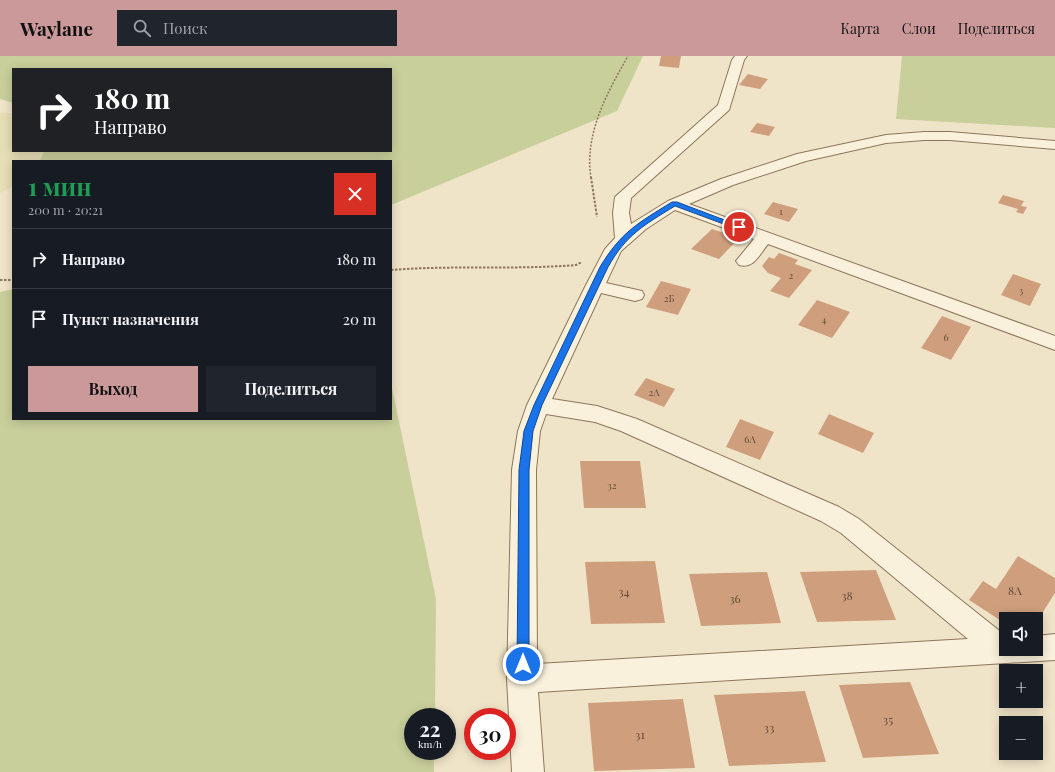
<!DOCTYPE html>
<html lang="ru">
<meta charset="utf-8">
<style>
:root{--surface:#171b24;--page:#20242c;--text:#f1f3f6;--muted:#9ea1a6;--line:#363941;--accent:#cc999b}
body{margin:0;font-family:"Playfair Display",serif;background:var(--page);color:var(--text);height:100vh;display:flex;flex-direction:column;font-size:15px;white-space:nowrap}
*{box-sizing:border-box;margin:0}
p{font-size:13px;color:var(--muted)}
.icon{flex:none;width:22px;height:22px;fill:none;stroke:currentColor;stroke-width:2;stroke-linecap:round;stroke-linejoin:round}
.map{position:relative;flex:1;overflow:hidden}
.side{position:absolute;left:12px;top:104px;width:380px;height:260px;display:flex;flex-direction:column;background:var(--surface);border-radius:0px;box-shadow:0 2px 10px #0003}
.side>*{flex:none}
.banner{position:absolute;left:12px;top:12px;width:380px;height:84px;border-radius:0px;box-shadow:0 2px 10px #0003;background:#202124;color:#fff;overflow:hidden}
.tools{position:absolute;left:999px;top:556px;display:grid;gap:8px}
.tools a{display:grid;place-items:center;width:44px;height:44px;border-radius:0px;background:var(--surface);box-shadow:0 2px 10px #0003;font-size:20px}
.speed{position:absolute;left:404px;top:652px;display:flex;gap:8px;font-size:20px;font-weight:700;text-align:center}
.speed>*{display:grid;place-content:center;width:52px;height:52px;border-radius:50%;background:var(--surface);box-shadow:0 2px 10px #0003;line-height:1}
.speed small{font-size:10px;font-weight:400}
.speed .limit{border:6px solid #d22;background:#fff;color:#111}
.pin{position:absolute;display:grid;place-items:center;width:34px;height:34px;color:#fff;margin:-17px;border:2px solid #fff;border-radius:50%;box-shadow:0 1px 4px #0007}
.me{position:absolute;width:44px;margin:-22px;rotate:0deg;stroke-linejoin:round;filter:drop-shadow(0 0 3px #0008)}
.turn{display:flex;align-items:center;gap:14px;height:84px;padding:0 16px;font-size:18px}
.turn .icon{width:52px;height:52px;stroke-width:2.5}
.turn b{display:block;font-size:28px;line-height:34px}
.round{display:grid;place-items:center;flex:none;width:42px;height:42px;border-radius:0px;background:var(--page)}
.head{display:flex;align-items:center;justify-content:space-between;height:68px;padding:0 16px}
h1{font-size:24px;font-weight:700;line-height:30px;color:#1e9e55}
.primary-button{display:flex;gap:8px;margin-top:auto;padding:8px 16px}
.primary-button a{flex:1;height:46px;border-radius:0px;background:var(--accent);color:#111;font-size:16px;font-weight:700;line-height:46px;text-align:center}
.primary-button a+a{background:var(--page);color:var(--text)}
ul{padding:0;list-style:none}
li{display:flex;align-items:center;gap:12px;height:60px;padding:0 16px;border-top:1px solid var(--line)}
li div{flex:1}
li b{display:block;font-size:15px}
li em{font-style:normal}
header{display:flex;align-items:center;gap:24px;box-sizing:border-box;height:56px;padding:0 20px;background:var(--accent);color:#111}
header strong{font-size:19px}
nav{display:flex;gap:22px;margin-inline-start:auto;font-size:14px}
.search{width:280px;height:36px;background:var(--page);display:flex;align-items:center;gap:10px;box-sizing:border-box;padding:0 14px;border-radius:0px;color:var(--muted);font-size:15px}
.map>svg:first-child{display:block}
.farmland{fill:#e6deb5}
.green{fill:#c9cf9b}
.building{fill:#cf9f7d}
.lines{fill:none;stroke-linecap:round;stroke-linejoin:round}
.minor-casing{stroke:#8d765c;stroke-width:2}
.path-far1{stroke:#8d765c;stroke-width:1.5;stroke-dasharray:2 1.5;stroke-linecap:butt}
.path{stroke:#8d765c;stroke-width:2;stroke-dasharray:2.5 1.5;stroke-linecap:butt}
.minor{fill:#faf1dc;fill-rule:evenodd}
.route{fill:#1a73e8;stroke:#114b97}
.labels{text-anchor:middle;stroke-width:3;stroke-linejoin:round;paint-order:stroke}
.far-number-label{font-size:9px;fill:#624a37}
.number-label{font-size:10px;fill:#624a37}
.near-number-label{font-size:12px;fill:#624a37}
</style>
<header>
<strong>Waylane</strong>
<div class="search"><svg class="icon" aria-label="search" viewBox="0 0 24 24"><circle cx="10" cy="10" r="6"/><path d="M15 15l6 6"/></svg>Поиск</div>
<nav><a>Карта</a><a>Слои</a><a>Поделиться</a></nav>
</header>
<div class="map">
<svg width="1055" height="716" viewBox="0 0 1055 716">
<rect width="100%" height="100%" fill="#f0e4c8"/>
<!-- farmland -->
<path class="farmland" d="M 0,57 L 13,57 L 13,95 L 44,95 L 40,105 L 13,105 L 13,130 L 0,137 Z"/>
<!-- green -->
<g class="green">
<path d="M 0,0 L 643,0 L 617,55 L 391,149 L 391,105 L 40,105 L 44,95 L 391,95 L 391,13 L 13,13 L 13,47 L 0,43 Z"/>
<path d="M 902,0 L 1055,0 L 1055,72 L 896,63 Z"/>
<path d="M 13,233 L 13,363 L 391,363 L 391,327 L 436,543 L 435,661 L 413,661 L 413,695 L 434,695 L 434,716 L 0,716 L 0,236 Z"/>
</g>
<!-- building -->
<g class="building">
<path d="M 661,0 L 681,0 L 679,12 L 659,10 Z"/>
<path d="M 748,18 L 768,23 L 760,33 L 739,29 Z"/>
<path d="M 757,67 L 775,71 L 769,80 L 750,76 Z"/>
<path d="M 1003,139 L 1024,145 L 1021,150 L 1027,151 L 1023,158 L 1016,156 L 1018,153 L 998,147 Z"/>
<path d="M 773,146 L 798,153 L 789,166 L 764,158 Z"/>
<path d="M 712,173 L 739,182 L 719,203 L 691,193 Z"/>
<path d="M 779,197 L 798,204 L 795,208 L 812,214 L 789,242 L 770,235 L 781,222 L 768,217 L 762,210 L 769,201 L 774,203 Z"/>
<path d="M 1013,218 L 1041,228 L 1030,250 L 1001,239 Z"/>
<path d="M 661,225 L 691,233 L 678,259 L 646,251 Z"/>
<path d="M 817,244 L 850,256 L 832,282 L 798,269 Z"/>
<path d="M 942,260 L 971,271 L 951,304 L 921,292 Z"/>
<path d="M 646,322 L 675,333 L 664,351 L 634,339 Z"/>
<path d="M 829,358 L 874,377 L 863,397 L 818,378 Z"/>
<path d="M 740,363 L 774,376 L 760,404 L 726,391 Z"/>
<path d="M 580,405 L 640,405 L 646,452 L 584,452 Z"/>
<path d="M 1018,500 L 1055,522 L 1055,537 L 1036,567 L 1036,563 L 1006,563 L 1006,568 L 969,544 L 983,525 L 996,533 Z"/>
<path d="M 655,505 L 665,567 L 591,568 L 585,506 Z"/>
<path d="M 876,514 L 896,564 L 817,566 L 800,516 Z"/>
<path d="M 767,516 L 781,567 L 701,570 L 689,518 Z"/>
<path d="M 910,626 L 939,698 L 863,702 L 839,629 Z"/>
<path d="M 805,635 L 826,706 L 729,710 L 714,639 Z"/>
<path d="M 683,643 L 695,712 L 594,715 L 588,647 Z"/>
</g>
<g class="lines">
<defs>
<path id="minor" d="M 735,0 L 747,0 L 744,4 L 729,54 L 631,142 L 629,157 L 631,168 L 668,145 L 721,123 L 797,98 L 886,79 L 924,76 L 950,76 L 1055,85 L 1055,93 L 950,84 L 924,84 L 886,87 L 806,105 L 733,129 L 689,148 L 1055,280 L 1055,294 L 768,188 C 759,199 754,213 739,209 L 736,205 L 754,183 L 675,154 L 646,173 L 621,195 L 606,227 L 642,235 L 644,239 L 642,243 L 635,245 L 601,237 L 552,343 L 597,350 L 637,363 L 839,451 L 859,463 L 1006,580 L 1006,593 L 1036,593 L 1036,580 L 1055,578 L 1055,604 L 538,636 L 544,716 L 512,716 L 507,623 L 512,414 L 518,375 L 527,349 L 585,231 L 605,193 L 615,182 L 613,157 L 615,141 L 718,49 L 732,4 ZM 546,358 L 595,366 L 621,375 L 821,465 L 841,477 L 968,583 L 537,608 L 536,414 L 540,375 Z"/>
</defs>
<!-- minor casing -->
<use href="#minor" class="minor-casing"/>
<!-- path-far1 -->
<path class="path-far1" d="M 591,122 C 584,78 607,37 628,0"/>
<!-- path -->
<g class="path">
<path d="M 591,121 L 597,161"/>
<path d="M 391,214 C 453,209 514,214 576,209 L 582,206"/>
<path d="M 0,224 L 13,224"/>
</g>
<!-- minor -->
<use href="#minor" class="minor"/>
</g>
<!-- route -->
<path class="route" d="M 672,146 L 677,146 L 743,171 L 737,173 L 675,150 C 644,169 626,179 608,211 L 542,349 L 533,375 L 529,414 L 529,608 L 527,612 L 523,614 L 518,612 L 517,608 L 519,414 L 524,375 L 534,349 L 600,211 C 621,176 638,167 672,146 Z"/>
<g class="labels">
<!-- far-number labels -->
<g class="far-number-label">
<text x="781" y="159">1</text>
</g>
<!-- number labels -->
<g class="number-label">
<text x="791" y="223">2</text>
<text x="1021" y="238">3</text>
<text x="669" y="246">2Б</text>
<text x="824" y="267">4</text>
<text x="946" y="285">6</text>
<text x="654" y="340">2А</text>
<text x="750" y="387">6А</text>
<text x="612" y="433">32</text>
</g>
<!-- near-number labels -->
<g class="near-number-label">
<text x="1015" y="539">8А</text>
<text x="624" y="540">34</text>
<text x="847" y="544">38</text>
<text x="735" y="547">36</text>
<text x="888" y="668">35</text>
<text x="769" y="676">33</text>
<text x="640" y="683">31</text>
</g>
</g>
</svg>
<div class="tools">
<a><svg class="icon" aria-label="sound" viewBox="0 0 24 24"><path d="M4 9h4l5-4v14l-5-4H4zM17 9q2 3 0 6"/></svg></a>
<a>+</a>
<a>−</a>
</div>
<div class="speed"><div>22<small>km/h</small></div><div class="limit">30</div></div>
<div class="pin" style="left:739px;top:171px;background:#d93025"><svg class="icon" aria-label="arrive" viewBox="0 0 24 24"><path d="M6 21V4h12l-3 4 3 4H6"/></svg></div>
<svg class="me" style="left:523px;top:608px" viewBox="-20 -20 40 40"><circle r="17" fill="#1a73e8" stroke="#fff" stroke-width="3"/><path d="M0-11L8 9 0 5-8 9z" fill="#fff"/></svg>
<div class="banner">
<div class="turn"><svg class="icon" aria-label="right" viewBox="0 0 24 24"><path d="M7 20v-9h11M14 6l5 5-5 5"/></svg><div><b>180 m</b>Направо</div></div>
</div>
<section class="side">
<div class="head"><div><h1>1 мин</h1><p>200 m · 20:21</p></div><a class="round" style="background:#d93025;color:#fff"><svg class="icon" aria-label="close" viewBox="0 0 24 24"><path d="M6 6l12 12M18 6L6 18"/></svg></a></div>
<ul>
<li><svg class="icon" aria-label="right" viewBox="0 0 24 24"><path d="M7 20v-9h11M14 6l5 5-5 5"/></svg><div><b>Направо</b></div><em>180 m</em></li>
<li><svg class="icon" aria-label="arrive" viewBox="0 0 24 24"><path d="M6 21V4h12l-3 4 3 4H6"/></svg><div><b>Пункт назначения</b></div><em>20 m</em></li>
</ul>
<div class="primary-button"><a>Выход</a><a>Поделиться</a></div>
</section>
</div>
